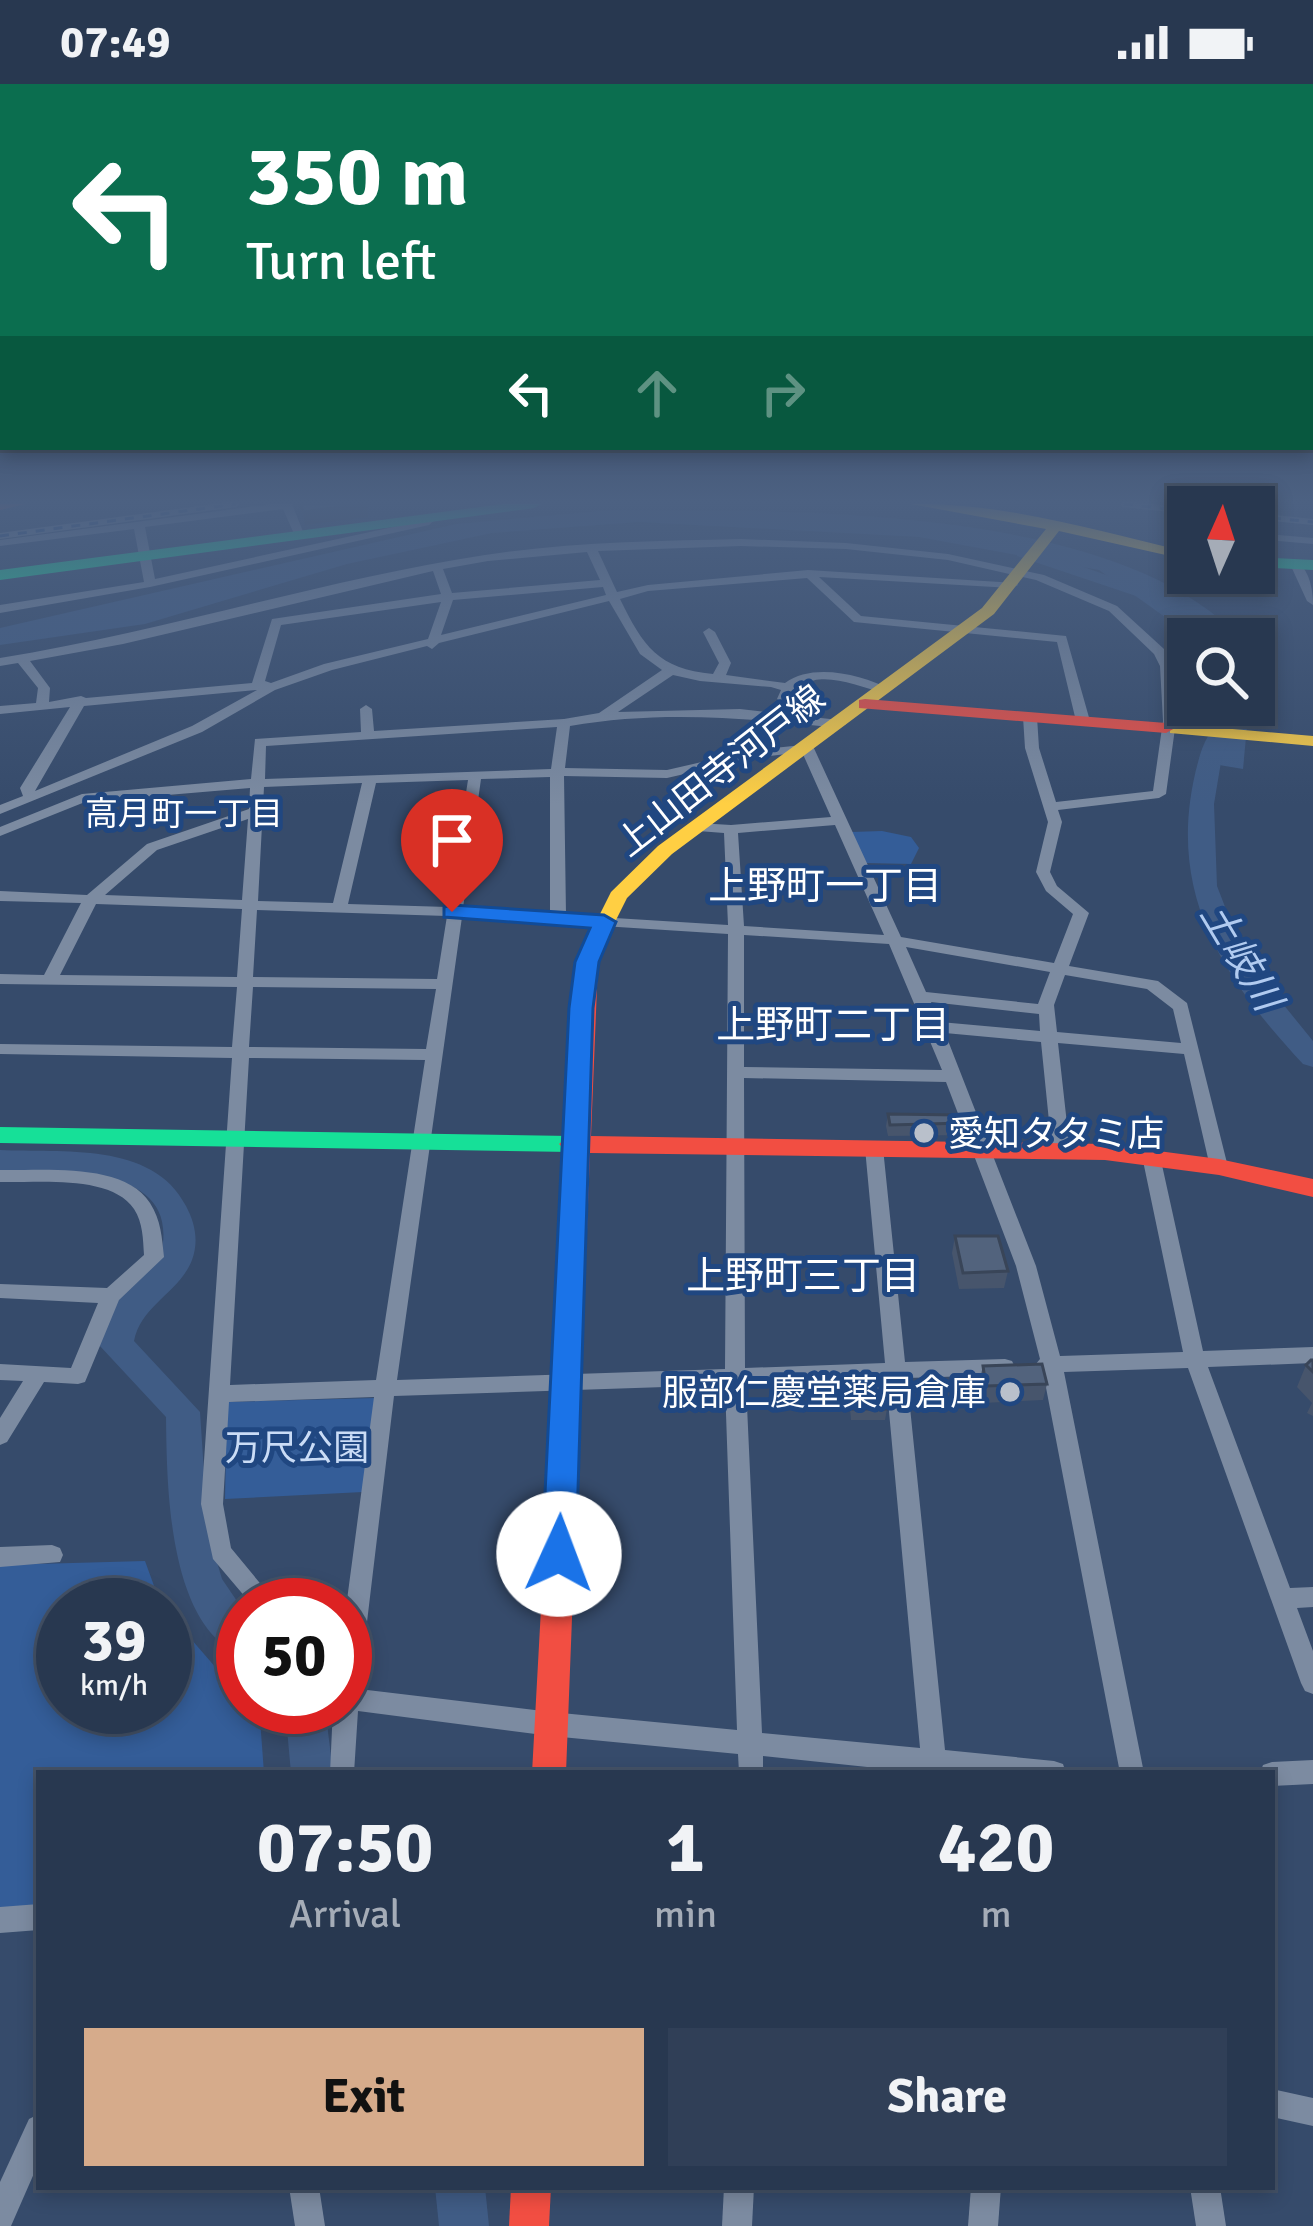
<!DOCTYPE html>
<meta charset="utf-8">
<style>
:root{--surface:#283850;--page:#303f57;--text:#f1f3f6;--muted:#a5acb7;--line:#445267;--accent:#d6ab8b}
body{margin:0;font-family:Signika,"Noto Sans JP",sans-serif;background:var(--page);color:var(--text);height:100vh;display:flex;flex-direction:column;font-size:45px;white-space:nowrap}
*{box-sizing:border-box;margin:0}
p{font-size:39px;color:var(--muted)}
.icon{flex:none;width:66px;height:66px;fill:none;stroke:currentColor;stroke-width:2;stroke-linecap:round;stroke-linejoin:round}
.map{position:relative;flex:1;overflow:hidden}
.details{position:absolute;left:36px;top:1686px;width:1239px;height:420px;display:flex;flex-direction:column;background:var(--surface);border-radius:0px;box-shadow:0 6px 18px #0003,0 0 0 3px var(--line)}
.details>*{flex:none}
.top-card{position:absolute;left:0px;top:0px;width:1314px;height:366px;box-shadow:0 6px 18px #0003,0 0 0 3px var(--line);background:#0b6e4f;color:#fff;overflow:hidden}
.needle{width:78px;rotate:3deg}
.controls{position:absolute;left:1167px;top:402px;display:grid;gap:24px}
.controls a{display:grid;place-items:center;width:108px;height:108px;border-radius:0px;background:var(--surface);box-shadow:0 6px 18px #0003,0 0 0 3px var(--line);font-size:60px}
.speed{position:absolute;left:36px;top:1494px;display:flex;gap:24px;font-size:60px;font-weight:700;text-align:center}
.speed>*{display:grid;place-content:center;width:156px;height:156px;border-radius:50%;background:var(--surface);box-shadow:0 6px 18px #0003,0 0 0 3px var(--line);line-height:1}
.speed small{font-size:30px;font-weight:400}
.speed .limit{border:18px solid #d22;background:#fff;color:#111}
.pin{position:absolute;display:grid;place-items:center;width:102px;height:102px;color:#fff;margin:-123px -51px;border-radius:50% 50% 50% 0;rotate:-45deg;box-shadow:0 0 12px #0007}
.pin .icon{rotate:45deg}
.me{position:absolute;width:132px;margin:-66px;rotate:2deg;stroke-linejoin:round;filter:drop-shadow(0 0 9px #0008)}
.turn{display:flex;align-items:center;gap:42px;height:252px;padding:0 48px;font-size:54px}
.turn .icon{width:156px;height:156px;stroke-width:2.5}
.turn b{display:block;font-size:84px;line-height:102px}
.lanes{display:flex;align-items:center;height:114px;padding:0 48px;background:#0003;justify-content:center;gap:60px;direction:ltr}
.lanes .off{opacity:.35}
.eta{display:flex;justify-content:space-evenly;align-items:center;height:204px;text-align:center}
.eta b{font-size:72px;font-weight:800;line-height:84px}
.cta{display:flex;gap:24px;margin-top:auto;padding:24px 48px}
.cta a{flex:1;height:138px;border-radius:0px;background:var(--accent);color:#111;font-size:48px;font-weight:800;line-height:138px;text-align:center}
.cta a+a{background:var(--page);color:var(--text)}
.status{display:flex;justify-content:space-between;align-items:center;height:84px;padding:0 60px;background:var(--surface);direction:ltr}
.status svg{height:33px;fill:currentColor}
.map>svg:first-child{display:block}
.green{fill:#345d98}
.water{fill:#405c85}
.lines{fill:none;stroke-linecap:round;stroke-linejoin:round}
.river{fill:#405c85;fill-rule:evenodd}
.street{fill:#7c8ba1;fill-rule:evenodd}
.fast{fill:#16e098;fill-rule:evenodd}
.slow{fill:#ffcf43;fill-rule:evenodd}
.jam{fill:#f24e42;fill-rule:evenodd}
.rail-casing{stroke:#7d8ca1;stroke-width:6}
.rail{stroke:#204781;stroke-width:3;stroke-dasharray:9;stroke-linecap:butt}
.wall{fill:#47556c}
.shaded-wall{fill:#394558}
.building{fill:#52637d;stroke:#394558;stroke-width:3}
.route{fill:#1a73e8;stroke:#114b97;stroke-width:3}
.poi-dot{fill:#b9c0cb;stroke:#204781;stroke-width:4.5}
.labels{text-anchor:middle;stroke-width:10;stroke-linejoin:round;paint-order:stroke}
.far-neighbourhood-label{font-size:33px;fill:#fff;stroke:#204781}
.street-label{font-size:36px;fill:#fff;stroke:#204781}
.poi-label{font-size:36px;fill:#fff;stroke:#204781;text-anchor:start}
.park-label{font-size:36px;fill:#cadcf6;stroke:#204781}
.neighbourhood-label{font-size:39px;fill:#fff;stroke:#204781}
.water-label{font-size:39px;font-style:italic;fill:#b1cbf0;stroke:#204781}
</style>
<div class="status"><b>07:49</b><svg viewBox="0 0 49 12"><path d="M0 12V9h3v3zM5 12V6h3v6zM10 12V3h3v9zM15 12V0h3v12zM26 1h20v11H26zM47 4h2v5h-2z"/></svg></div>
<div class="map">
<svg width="1313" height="2142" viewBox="0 0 1313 2142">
<rect width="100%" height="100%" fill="#364b6b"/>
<!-- green -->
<g class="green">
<path d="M 882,747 L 911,753 L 919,764 L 911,780 L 866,779 L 851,748 Z"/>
<path d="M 376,1314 L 363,1408 L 225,1415 L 227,1318 Z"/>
<path d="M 145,1477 L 161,1521 L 63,1521 L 63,1623 L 165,1623 L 165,1525 L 243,1615 L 243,1623 L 250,1623 L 260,1635 L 264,1689 L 39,1689 L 39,1824 L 0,1826 L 0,1481 Z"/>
</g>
<!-- water -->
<g class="water">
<path d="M 612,426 C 788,427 1114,419 1241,555 L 1196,555 L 1099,486 L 919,453 L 639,438 L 492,449 L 347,480 L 145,540 L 0,561 L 0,544 L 456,440 Z"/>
<path d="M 1211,621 L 1249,621 L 1243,685 L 1219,681 Z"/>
</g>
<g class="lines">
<!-- river -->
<g class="river">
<path d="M 1017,464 L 1031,464 L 1159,510 L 1142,514 L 1017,472 Z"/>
<path d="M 1224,621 L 1246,621 L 1222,672 L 1214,720 L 1217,802 L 1244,872 L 1313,957 L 1313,983 L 1303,980 C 1218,889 1162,801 1200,671 C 1205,653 1218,638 1224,621 Z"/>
<path d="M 0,1066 C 61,1069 153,1057 186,1122 C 195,1139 199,1157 192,1176 C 179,1209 141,1221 134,1257 L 200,1328 L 208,1448 L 222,1495 L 243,1526 L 243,1572 C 167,1543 167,1399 166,1333 L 99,1261 L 119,1215 L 160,1174 C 186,1077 59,1090 0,1086 Z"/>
<path d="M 285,1623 L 325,1623 L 333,1689 L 291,1689 Z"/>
<path d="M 435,2103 L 485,2103 L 489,2142 L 439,2142 Z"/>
</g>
<!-- street -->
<g class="street">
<path d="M 272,420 L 292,420 L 304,450 L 303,452 L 295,452 L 283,425 L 145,443 L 155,495 L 425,436 L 433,430 L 438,433 L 429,441 L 150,503 L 0,529 L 0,521 L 144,498 L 134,445 L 0,462 L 0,456 Z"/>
<path d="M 1254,449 L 1313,454 L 1313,460 L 1254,455 Z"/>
<path d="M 741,455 L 846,459 L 948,470 L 1044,491 L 1117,522 L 1164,565 L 1172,582 L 1176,637 L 1166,710 L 1159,714 L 1058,726 L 1062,738 L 1050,788 L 1057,802 L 1089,829 L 1069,882 L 1158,897 L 1187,919 L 1228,1083 L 1219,1089 L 1210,1083 L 1184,970 L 1058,959 L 1070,1067 L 1061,1073 L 1052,1067 L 1041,958 L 945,949 L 1036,1182 L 1060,1272 L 1183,1268 L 1142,1072 L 1151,1066 L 1160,1072 L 1203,1267 L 1313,1263 L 1313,1279 L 1208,1283 L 1290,1504 L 1313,1503 L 1313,1523 L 1297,1524 L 1313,1567 L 1313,1610 L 1305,1607 L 1301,1599 L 1188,1284 L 1064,1288 L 1144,1689 L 1120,1689 L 1043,1288 L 1038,1287 L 1035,1281 L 1040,1275 L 1016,1182 L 946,998 L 744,994 L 745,1284 L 885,1279 L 865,1064 L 874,1058 L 883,1064 L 905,1278 L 1005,1275 L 1012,1277 L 1015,1283 L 1012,1289 L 1005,1291 L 907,1294 L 945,1666 L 1054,1677 L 1063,1680 L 1066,1689 L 924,1689 L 763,1672 L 763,1689 L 739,1689 L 738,1670 L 551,1652 L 358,1627 L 354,1689 L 330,1689 L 333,1623 L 345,1623 L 345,1531 L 374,1313 L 229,1318 L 223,1420 L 231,1464 L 278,1521 L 252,1521 L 213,1475 L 201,1420 L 232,974 L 0,970 L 0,960 L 232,963 L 237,903 L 0,900 L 0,890 L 44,891 L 81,819 L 0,817 L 0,807 L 87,811 L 147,760 L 249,725 L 250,704 L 85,718 L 0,752 L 0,743 L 82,710 L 251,695 L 255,655 L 361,648 L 360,625 L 366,621 L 372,625 L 374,647 L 564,635 L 599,629 L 662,586 L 640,570 L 609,517 L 439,559 L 432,565 L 427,562 L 332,586 L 275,606 L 202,648 L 0,730 L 0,721 L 23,712 L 20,704 L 70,623 L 0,630 L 0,622 L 36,619 L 38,604 L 18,579 L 0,582 L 0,574 C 164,548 321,496 485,471 C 570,458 656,457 741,455 ZM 741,462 L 846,465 L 948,476 L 1036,496 L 1109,527 L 1154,570 L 1160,582 L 1163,637 L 1153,707 L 1056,718 L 1039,664 L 1037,633 L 1030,629 L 1023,633 L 1025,664 L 1048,738 L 1036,788 L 1046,807 L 1073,830 L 1054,879 L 901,853 L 812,660 L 754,666 L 667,686 L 565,684 L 570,642 C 659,626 750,634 839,644 L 846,640 L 839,636 L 740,625 L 618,628 L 673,591 L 700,597 L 771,603 L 781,606 L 777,615 L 783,619 L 788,618 C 807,579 850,600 884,609 L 890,605 C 862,591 813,578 785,599 L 726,591 L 731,579 L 715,548 L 709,544 L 703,548 L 719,579 L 713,590 C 658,585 643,562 620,515 L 648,507 L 807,494 L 854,538 L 1057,558 L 1076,637 L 1083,641 L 1090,637 L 1066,552 L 861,532 L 819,493 L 1012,504 L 1018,501 L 1016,499 L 808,486 L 648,501 L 617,508 L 598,467 ZM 587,468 L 600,496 L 452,509 L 443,485 L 488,477 ZM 433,487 L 441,510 L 272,535 L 252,599 L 86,614 L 81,612 L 49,618 L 50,604 L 30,577 L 123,560 ZM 603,503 L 606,511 L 441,551 L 453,516 ZM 441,518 L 428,555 L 324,580 L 271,599 L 265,597 L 281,541 ZM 257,606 L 192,642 L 35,707 L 84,622 ZM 557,643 L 551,685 L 265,695 L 266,662 ZM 802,668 L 831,733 L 731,741 L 698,739 L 691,743 L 698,747 L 724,749 L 728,841 L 566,831 L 564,692 L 667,694 L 754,674 ZM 550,693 L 550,830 L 463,824 L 481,695 ZM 468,696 L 448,823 L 348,820 L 376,699 ZM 362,699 L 333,819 L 258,817 L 264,703 ZM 248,735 L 242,816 L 105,811 L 157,766 ZM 835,741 L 884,851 L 744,842 L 738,749 ZM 96,820 L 242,825 L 237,893 L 60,891 ZM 257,826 L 447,832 L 437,895 L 253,893 ZM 462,833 L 728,850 L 725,1285 L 397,1296 ZM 744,851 L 889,860 L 942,986 L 744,983 ZM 906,863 L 1050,888 L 1038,920 L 926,908 ZM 1065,891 L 1147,905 L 1173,925 L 1181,959 L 1057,948 L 1054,921 ZM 253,903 L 436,905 L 426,965 L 249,963 ZM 931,918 L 1039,930 L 1040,947 L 940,938 ZM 249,974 L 425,976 L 376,1296 L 230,1301 ZM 886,1295 L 920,1664 L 762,1649 L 746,1300 ZM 725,1301 L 737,1646 L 551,1628 L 359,1605 L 394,1312 Z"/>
<path d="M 1296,477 C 1309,485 1313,505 1313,521 L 1307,517 L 1290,480 Z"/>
<path d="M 0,1086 C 43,1087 124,1078 150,1119 C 161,1136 162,1154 164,1173 L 119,1216 L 85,1298 L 78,1300 L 44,1298 L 7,1358 L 0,1361 L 0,1334 L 23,1297 L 0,1296 L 0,1280 L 71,1284 L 98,1219 L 0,1214 L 0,1200 L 107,1204 L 144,1171 C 143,1155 143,1139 134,1125 C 111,1090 37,1099 0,1098 Z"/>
<path d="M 52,1461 L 60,1464 L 63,1471 L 60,1478 L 0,1483 L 0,1463 Z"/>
<path d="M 1313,1676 L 1313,1700 L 1272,1702 L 1272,1689 L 1260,1689 L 1263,1681 L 1272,1678 Z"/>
<path d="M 39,1820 L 39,1846 L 0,1849 L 0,1823 Z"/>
<path d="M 1272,2005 L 1313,2014 L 1313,2042 L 1272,2033 Z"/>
<path d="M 39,2030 L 39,2078 L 11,2142 L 0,2142 L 0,2098 L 29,2035 Z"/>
<path d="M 289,2103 L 319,2103 L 325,2142 L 295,2142 Z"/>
<path d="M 724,2103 L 754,2103 L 752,2142 L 722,2142 Z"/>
<path d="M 971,2103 L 1001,2103 L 998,2142 L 968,2142 Z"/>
<path d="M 1190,2103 L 1220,2103 L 1226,2142 L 1196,2142 Z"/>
</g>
<!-- fast -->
<g class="fast">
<path d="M 503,420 L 541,420 L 534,424 L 0,496 L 0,486 Z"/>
<path d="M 1254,473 L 1313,476 L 1313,486 L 1254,483 Z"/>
<path d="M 0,1043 L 571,1052 L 583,1060 L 571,1068 L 0,1059 Z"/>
</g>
<!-- slow -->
<g class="slow">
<path d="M 911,420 C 1003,418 1098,447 1188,468 L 1188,476 L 1059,447 L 994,530 L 672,770 L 627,814 L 613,842 L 599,842 L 596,838 L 611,808 L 658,762 L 982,524 L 1046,445 Z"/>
<path d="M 1176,640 L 1313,652 L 1313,662 L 1170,649 L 1170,641 Z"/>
</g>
<!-- jam -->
<g class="jam">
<path d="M 0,420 L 25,420 L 0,426 Z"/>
<path d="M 865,615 L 1166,639 L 1175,644 L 1166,649 L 859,624 L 859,616 Z"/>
<path d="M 606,832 L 616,838 L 598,879 L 591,1052 L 1105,1060 L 1219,1075 L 1313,1095 L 1313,1113 L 1219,1091 L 1105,1076 L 590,1069 L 566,1689 L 532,1689 L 566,1067 L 559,1060 L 567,1053 L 576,879 L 596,838 Z"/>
<path d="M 511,2103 L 551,2103 L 549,2142 L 509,2142 Z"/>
</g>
<defs>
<g id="rail">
<path d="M 1124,420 L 1188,427"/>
<path d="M 1254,432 L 1313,438"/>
<path d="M 0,452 L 236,420"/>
</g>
</defs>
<!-- rail casing -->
<use href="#rail" class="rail-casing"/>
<!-- rail -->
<use href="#rail" class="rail"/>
</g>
<!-- wall -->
<g class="wall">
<path d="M 888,1030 L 963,1039 L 961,1051 L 888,1052 L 886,1042 Z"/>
<path d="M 955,1152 L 1008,1187 L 1004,1204 L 959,1205 L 952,1169 Z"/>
<path d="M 1313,1276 L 1313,1332 L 1307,1329 L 1312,1319 L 1297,1303 L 1306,1281 Z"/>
<path d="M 983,1282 L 1047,1300 L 1043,1316 L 983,1319 L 979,1299 Z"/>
<path d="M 851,1301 L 887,1325 L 885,1336 L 851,1336 L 849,1312 Z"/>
</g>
<!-- shaded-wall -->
<path class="shaded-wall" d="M 367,420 L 368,433 L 305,441 L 303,428 Z"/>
<!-- building -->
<g class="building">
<path d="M 300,420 L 363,420 L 303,428 Z"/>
<path d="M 888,1030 L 960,1031 L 963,1039 L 890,1041 Z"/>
<path d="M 955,1152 L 998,1152 L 1008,1187 L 963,1189 Z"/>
<path d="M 1311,1276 L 1313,1276 L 1313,1288 L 1306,1281 Z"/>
<path d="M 1042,1280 L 1047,1300 L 986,1302 L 983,1282 Z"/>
<path d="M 851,1301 L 885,1301 L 887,1325 L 853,1325 Z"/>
</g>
<!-- sky -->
<linearGradient id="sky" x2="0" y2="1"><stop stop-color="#1e293b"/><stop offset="0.58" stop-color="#4c6182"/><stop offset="1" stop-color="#4c6182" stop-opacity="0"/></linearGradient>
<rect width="1313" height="720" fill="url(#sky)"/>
<!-- route -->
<path class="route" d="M 452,821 L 604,831 L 616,838 L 599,878 L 593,924 L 576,1470 L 571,1480 L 559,1485 L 547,1480 L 542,1470 L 569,924 L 575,878 L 590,844 L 444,833 L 444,823 Z"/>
<!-- markers -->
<g class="poi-dot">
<circle cx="924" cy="1049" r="12"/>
<circle cx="1010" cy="1308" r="12"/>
</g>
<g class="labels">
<!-- far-neighbourhood labels -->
<g class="far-neighbourhood-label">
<text x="184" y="741">高月町一丁目</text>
</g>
<!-- street labels -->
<g class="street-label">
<text transform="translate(720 686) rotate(-38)" y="13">上山田寺河戸線</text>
</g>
<!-- poi labels -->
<g class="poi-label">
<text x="948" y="1062">愛知タタミ店</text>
<text x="986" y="1321" text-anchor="end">服部仁慶堂薬局倉庫</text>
</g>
<!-- park labels -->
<g class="park-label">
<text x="297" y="1376">万尺公園</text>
</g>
<!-- neighbourhood labels -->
<g class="neighbourhood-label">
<text x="825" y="815">上野町一丁目</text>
<text x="833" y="954">上野町二丁目</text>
<text x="803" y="1205">上野町三丁目</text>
</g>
<!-- water labels -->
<g class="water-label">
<text transform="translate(1242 872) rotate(59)" y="14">土岐川</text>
</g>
</g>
</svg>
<div class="controls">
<a><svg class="needle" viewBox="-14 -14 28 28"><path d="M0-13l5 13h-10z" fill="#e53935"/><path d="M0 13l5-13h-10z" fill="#a5acb7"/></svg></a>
<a><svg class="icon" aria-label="search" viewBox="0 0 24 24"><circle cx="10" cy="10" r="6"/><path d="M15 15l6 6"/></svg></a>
</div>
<div class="speed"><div>39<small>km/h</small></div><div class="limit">50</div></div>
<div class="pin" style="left:452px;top:828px;background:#d93025"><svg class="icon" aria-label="arrive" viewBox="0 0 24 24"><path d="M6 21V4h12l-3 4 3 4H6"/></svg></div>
<svg class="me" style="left:559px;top:1470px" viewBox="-20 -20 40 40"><circle r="19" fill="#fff"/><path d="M0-13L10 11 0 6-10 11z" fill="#1a73e8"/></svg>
<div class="top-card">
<div class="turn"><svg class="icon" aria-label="left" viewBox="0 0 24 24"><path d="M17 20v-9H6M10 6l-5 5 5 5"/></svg><div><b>350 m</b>Turn left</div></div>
<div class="lanes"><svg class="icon" aria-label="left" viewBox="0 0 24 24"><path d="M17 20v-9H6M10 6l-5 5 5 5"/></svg><svg class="icon off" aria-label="ahead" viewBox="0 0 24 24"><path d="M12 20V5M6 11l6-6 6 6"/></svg><svg class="icon off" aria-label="right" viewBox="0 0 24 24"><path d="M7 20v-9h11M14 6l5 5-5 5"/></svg></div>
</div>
<section class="details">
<div class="eta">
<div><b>07:50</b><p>Arrival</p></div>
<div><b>1</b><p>min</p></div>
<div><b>420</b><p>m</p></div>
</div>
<div class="cta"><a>Exit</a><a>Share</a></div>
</section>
</div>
